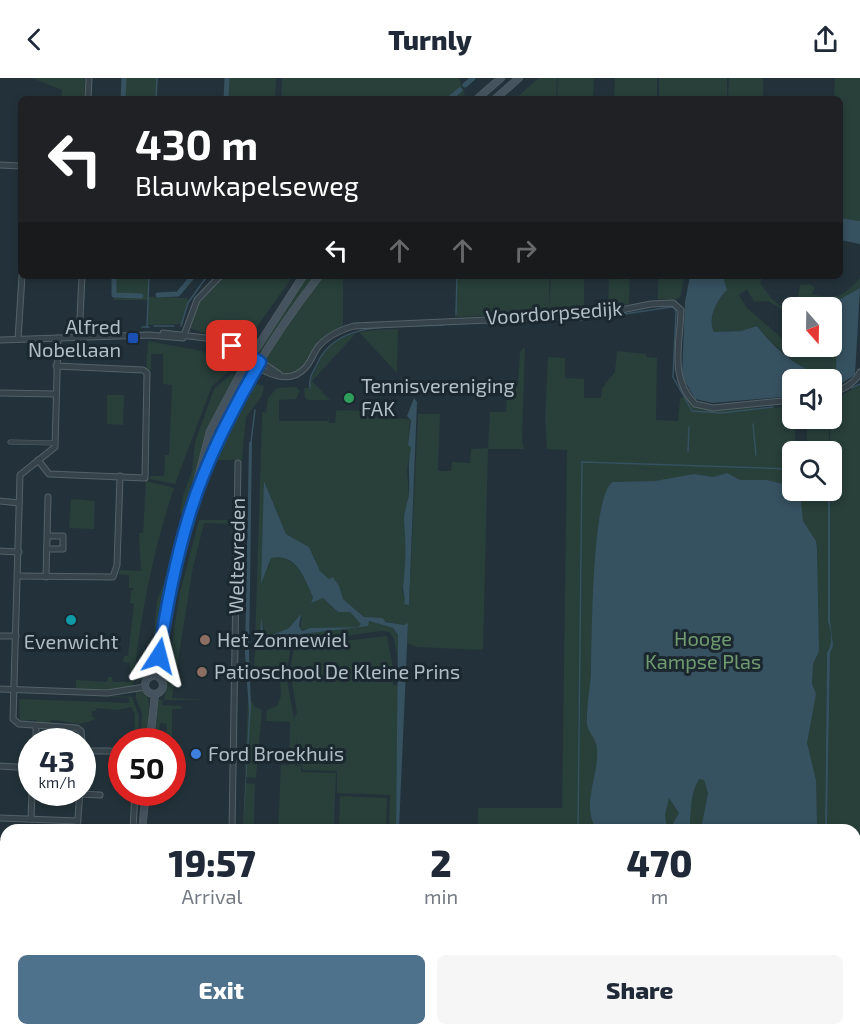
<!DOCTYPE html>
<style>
:root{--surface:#fff;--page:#f6f6f7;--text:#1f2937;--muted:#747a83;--accent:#4e718c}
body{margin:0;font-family:"Exo 2",sans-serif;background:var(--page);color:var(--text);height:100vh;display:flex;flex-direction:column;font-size:22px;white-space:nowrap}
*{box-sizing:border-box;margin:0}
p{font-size:20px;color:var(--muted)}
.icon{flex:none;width:33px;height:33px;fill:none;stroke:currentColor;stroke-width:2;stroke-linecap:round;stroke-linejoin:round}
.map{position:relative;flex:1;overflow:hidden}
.details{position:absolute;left:0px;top:746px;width:861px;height:212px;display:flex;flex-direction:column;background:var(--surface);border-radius:18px 18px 0 0;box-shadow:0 3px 9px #0003}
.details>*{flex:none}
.hud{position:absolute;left:18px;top:18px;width:825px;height:183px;border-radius:9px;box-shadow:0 3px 9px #0003;background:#202124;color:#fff;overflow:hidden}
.needle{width:39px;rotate:160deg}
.buttons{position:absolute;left:782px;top:219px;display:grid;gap:12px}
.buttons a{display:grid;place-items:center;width:60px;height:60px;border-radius:9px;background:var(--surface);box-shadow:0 3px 9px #0003;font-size:30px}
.speed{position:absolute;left:18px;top:650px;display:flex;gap:12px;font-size:30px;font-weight:700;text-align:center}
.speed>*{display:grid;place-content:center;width:78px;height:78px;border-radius:50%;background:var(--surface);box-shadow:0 3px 9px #0003;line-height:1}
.speed small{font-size:15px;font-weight:400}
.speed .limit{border:9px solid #d22;background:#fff;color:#111}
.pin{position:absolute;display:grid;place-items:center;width:51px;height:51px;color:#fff;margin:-26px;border-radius:12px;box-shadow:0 3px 9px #0006}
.me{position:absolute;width:66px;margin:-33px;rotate:9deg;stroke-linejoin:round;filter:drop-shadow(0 0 4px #0008)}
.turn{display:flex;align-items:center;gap:21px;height:126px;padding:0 18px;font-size:27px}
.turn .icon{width:78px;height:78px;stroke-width:2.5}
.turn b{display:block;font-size:42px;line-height:51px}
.lanes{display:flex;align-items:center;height:57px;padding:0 18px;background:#0003;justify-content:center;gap:30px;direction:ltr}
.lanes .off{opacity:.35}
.eta{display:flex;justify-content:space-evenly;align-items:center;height:102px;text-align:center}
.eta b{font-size:36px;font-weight:800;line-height:42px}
.button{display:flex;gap:12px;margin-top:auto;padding:12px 18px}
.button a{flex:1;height:69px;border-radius:9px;background:var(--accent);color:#fff;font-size:24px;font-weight:800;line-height:69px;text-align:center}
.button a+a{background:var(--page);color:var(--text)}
header{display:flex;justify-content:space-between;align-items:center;height:78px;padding:0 18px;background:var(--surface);font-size:27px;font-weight:800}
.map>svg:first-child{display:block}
.green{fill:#283f3a;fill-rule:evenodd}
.water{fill:#365160}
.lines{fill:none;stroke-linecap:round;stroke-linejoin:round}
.stream{stroke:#365160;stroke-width:1.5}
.canal{stroke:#365160;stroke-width:5}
.pedestrian-casing{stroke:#546168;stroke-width:5}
.minor-casing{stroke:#546168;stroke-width:7}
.secondary-casing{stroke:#546168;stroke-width:8}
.pedestrian{stroke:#36434a;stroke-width:4}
.minor{stroke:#36434a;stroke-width:5}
.secondary{stroke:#44535d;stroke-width:7}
.route-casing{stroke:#114b97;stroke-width:15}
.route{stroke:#1a73e8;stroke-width:10}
.transit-dot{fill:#1a4fb4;stroke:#1c282f;stroke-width:2}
.leisure-dot{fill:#2e9e5b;stroke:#1c282f;stroke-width:2}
.culture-dot{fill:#0f9aa8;stroke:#1c282f;stroke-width:2}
.education-dot{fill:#8d6e63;stroke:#1c282f;stroke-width:2}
.shop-dot{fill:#3f7fe0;stroke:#1c282f;stroke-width:2}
.labels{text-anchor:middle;stroke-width:6;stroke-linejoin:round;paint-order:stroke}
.street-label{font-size:20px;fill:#b1bec6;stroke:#1c282f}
.poi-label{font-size:20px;fill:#b1bec6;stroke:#1c282f;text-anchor:start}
.park-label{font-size:20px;fill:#709b70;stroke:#1c282f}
</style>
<header><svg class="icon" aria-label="back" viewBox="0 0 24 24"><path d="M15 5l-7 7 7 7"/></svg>Turnly<svg class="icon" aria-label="share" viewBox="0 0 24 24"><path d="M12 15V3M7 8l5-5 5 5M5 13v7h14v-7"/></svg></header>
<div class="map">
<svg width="860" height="956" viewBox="0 0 860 956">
<rect width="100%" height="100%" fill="#23323a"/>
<!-- green -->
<g class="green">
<path d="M 32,0 L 85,0 L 84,21 L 61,21 L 62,12 Z"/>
<path d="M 122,0 L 158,0 L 157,21 L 121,21 Z"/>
<path d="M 226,0 L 276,0 L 275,21 L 226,21 Z"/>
<path d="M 282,0 L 459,0 L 465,16 L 460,21 L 281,21 Z"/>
<path d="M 539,0 L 557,0 L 556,21 L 515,21 Z"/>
<path d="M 558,0 L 594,0 L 593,21 L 557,21 Z"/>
<path d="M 615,0 L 657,0 L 657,21 L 614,21 Z"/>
<rect x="659" y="0" width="68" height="21"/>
<path d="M 729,0 L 763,0 L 763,21 L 728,21 Z"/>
<path d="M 835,0 L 860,0 L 860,143 L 840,140 L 840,21 L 834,21 Z"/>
<path d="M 115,198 L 149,198 L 148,219 L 186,220 L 189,222 L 181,246 L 148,247 L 148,222 L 114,222 Z"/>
<path d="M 224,198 L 293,198 L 247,263 L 233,264 L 223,261 L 231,248 L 220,260 L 189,250 L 198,224 Z"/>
<path d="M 305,198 L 317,198 L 259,278 L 262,267 Z"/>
<path d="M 320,198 L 343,198 L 343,250 C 323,260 302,310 276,292 C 269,288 266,285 266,277 Z"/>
<path d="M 457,198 L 549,198 L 549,230 L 551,198 L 584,198 L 584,233 L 455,239 Z"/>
<path d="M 609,198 L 630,198 L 629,226 L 608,230 Z"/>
<path d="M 658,198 L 684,198 L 681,218 L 676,222 L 658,221 Z"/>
<path d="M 723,198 L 764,198 L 760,205 L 772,221 L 791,237 L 768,223 L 754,224 L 747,211 L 739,217 L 747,230 L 804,279 L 813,279 L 826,269 L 831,268 L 831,243 C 843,252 840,284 834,296 C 811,306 770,264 757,248 L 741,253 L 714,254 C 707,240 717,221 727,212 Z"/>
<path d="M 860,200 L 860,210 L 830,229 L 796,230 L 800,207 L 809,206 L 815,209 L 812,216 C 838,222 842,219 860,200 Z"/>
<path d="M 398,251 L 397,295 L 358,253 L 312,303 L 330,322 L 308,322 L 305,320 L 304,310 L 310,310 C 309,301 314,296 317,288 C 331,253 365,252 398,251 Z"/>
<path d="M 148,263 L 202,273 L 230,292 L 212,308 L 175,406 L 150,401 L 151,398 L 164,398 L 165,377 L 169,377 L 172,307 L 163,306 L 163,276 L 151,276 L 151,292 L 146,292 Z"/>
<path d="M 525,269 L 522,362 L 524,371 L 488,371 L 483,572 L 417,569 L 407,565 L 408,546 L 404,547 L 364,539 L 343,521 L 320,493 L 309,469 L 286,456 L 265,405 L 268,492 L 271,479 C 296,476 305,500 313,519 L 311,524 L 323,520 L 338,534 L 350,534 L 362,546 L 369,543 L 393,550 L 400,561 L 399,587 L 394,561 L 389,554 L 381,553 L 297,565 L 291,568 L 286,597 L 294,640 L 297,635 L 290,591 L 294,571 L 300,568 L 387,558 L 393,590 L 393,607 L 398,607 L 396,751 L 389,751 L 390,717 L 337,715 L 337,693 L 302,692 L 302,687 L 297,687 L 297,659 L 295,688 L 301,688 L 301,694 L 336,695 L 334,751 L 278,751 L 281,687 L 289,687 L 290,644 L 266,643 L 267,632 L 277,628 L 281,618 L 280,602 L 266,603 L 265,597 L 254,598 L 262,340 L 262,334 L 266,335 L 268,320 L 277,310 L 296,309 L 300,313 L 296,321 L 279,322 L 279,343 L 328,343 L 328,335 L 329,345 L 335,345 L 336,332 L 376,333 L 377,340 L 410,341 L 408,367 L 411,370 L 407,391 L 409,418 L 404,442 L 407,461 L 406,500 L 402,511 L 409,526 L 418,336 L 440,336 L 438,393 L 451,393 L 452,384 L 470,385 L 471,371 L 488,370 L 490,334 L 506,334 L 507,317 L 514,316 L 518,306 L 520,274 ZM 302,539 L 300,552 L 354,549 L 286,558 L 260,565 L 261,543 L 267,559 L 289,550 Z"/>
<path d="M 617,273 L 646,276 L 646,279 L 657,280 L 656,342 L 678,343 L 680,320 L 685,318 L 692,327 L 701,331 L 792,329 L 792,340 L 796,341 L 792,412 L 828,413 L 828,544 C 832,554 833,565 827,576 L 825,751 L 478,752 L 478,730 L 562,730 L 567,372 L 547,371 L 545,339 L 548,279 L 565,280 L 565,300 L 584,301 L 584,320 L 601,320 L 602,310 L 615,294 Z"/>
<path d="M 232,295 L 236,299 L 213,341 L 152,595 L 136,605 L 142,585 L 151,585 L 157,522 L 166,501 L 184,437 L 180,435 L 183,418 L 192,393 L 195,364 L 214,311 Z"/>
<path d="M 251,304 L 264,308 L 262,318 L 246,339 L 242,382 L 214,382 L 226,349 Z"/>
<path d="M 860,307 L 860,956 L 473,956 L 474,951 L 855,951 L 855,908 L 859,908 L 855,906 L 855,752 L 827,751 L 830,575 L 832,571 L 830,541 L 830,342 L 828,373 L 807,373 L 807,341 L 831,340 L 831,323 Z"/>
<path d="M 107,317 L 124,317 L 123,347 L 107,346 Z"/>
<path d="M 146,403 L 174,410 C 152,476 140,540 133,608 L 118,612 L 76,613 L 76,602 L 107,604 L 108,599 L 112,599 L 113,604 L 130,604 L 130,585 L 123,584 L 124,578 L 128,578 L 134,526 L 130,525 L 131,513 L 134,510 L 129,510 L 129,497 L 118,496 L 120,492 L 141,493 L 139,455 L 143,455 Z"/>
<path d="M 71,421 L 95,423 L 94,451 L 69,450 Z"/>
<path d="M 199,442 L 236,442 L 236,462 L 231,461 L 232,446 L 204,445 L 193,489 L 172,620 L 207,622 L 164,622 L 179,518 Z"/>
<path d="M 139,611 L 147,616 L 149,626 L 148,654 L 141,658 L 142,635 L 136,621 L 136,612 Z"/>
<path d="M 76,616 L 132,619 L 139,638 L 138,657 L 134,659 L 135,636 L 131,629 L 118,632 L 96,630 L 96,633 L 92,633 L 92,639 L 96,640 C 79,651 66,642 51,642 L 50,646 L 38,645 L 36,642 L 20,643 L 19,621 L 129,625 L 129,620 Z"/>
<path d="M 250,620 L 254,628 L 262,632 L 256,700 L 245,699 L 248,621 Z"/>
<path d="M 158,621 L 163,622 L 162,627 L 182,628 L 181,631 L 172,631 L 172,663 L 166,663 L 167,646 L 160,645 L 159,663 L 153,663 Z"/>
<path d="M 245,705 L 255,706 L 254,751 L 243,752 Z"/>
<path d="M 340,718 L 387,720 L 386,751 L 339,751 Z"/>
<path d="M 316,951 L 397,951 L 397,956 L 312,956 Z"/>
</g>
<!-- water -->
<g class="water">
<path d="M 840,140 L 860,143 L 860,166 L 840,162 Z"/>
<path d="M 690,198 L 723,198 L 727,212 C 717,221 707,240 714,254 L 741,253 L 757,248 C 774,270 801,295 830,298 L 836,293 L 837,252 L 831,243 L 830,227 L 860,210 L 855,297 L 831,312 L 831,302 L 792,302 L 792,318 L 713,325 L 695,321 L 682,298 L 685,224 Z"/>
<path d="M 414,320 L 417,324 L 409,527 L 404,526 C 406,519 403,514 403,509 C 406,485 406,465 404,442 C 404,433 408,424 409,416 C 410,400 407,386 411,370 L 408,367 L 411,342 L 407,338 Z"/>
<path d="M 249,364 L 252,364 L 249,576 L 251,629 L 243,752 L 249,633 L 245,575 Z"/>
<path d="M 727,395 L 740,402 L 767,402 L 787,407 L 801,422 L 803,443 L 816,463 L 817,472 L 819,573 L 813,586 L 812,606 L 816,616 L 807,665 L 816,702 L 817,751 L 701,751 L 708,715 L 704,702 L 699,701 C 689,718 692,733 689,751 L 670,751 L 679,735 L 669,720 L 665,737 L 667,751 L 596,751 C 581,725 599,699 597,671 C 597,661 588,655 587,646 C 586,633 590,610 591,596 C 592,567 591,415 613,404 L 655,403 L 694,396 L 713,399 Z"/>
<path d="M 264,403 L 286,456 L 309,469 L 320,493 L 329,501 L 333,499 L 339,508 L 343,521 L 364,539 L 382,540 L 386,544 L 404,547 L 408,545 L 399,751 L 396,751 L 398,557 L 393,550 L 369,543 L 368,548 L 286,558 L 276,565 L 260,565 L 261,540 L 264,556 L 267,559 L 289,550 L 301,536 L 299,548 L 302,553 L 310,550 L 358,549 L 361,546 L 350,534 L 338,534 L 323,520 L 311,525 L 313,519 C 304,500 297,475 271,480 L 261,506 Z"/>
<path d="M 830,412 L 830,541 L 833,568 L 830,575 L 827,751 L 825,752 L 827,575 C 833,565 832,554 828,544 L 828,413 Z"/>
</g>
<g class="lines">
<!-- stream -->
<g class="stream">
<path d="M 156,21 L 157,0"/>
<path d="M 456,236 L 457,198"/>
<path d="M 529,243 L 584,242 L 671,229 L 675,230 L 676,235 L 673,299 L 692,333 L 721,335 L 773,329"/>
<path d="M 487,246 L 507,245"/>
<path d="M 154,248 L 174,248"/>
<path d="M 181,248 L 188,225 L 207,198"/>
<path d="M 142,249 L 149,249"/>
<path d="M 147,249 L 149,198"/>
<path d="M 310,310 C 308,300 314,293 318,284 C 338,241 403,249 444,247"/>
<path d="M 852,310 L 860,306"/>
<path d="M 753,346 L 756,377"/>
<path d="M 251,364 L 255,332"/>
<path d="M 688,373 L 689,349"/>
<path d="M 578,752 L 582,384 L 792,391"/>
</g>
<!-- canal -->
<g class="canal">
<path d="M 465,7 L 473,0"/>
<path d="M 123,21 L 124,0"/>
<path d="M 226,21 L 227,0"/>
<path d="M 449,21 L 460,12"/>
<path d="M 114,198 L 114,217 L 141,218"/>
<path d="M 158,217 L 178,216 L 193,198"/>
</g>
<defs>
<path id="pedestrian" d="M 10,364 L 55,365"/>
<g id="minor">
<path d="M 88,21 L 89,0"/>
<path d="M 0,87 L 21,88"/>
<path d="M 163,255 L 206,260 L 243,272 L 279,296"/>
<path d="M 58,260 L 55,369 L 20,397 L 13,641 L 19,646 L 77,650 L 81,653 L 82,663"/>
<path d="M 79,260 L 82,198"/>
<path d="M 18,261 L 22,198"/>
<path d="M 0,262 L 149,257 L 183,260 L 197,222 L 220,198"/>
<path d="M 248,283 C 264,294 289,309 306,289 C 311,283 313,276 318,269 C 327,258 340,252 354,248 L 596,237 L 651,226 L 673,225 L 681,232 C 680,267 669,299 695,326 L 713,330 L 792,322"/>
<path d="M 0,315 L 55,316"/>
<path d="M 831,316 C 842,311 855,306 860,294"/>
<path d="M 38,382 L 49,396 L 145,400 L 147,295 L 143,292 L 56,288"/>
<path d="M 0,423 L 19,425"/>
<path d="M 47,471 L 63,471 L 63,458 L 48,458"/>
<path d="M 0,473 L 19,474"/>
<path d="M 18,498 L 113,499 L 117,487 L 120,398"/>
<path d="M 46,499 L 48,419"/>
<path d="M 0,558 L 16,558"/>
<path d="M 0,611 L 107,615 L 145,609"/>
<path d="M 36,663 L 36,648"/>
<path d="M 134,663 L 151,657"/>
<path d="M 116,671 L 122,668"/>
<path d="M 82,673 L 110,673"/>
<path d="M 0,688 L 32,690"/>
<path d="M 79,716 L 100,717"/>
<path d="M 0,740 L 78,743"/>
<path d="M 31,741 L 32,714"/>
<path d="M 77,752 L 80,714"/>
<path d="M 133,752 L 135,714"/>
<path d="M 232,752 L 238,385"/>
<path d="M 0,813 L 6,813"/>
<path d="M 4,865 L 1,925 L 6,926"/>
<path d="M 0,936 L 1,925"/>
<path d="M 18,956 L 18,951"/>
<path d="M 66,956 L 66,951"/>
<path d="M 84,956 L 84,951"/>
<path d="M 225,956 L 225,951"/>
</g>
<g id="secondary">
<path d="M 477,21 L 501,0"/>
<path d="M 495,21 L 519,0"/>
<path d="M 196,420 C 206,398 213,374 223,351 C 249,296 282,246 319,198"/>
<circle cx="154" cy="607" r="9"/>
<path d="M 156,598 L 169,514 L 210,353 L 240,296 L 303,198"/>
<path d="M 150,663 L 155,616"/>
<path d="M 142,752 L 146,714"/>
<path d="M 122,956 L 122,951"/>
<path d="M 127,956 L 127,951"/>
</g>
</defs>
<!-- pedestrian casing -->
<use href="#pedestrian" class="pedestrian-casing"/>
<!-- minor casing -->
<use href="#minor" class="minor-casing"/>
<!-- secondary casing -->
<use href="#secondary" class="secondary-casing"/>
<!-- pedestrian -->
<use href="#pedestrian" class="pedestrian"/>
<!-- minor -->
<use href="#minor" class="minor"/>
<!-- secondary -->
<use href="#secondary" class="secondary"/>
</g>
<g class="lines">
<defs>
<path id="route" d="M 159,578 C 166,531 175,484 189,438 C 205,384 232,333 260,284 L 232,268"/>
</defs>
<!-- route casing -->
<use href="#route" class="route-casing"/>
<!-- route -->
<use href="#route" class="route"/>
</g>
<!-- markers -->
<rect class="transit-dot" x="127" y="254" width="12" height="12" rx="3"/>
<circle class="leisure-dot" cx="349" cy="320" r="6"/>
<circle class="culture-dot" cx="71" cy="542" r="6"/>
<g class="education-dot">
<circle cx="205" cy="562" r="6"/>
<circle cx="202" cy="594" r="6"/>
</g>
<circle class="shop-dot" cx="196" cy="676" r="6"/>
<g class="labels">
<!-- street labels -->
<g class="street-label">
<text transform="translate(554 235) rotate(-4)" y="7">Voordorpsedijk</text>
<text transform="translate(237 478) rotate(-89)" y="7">Weltevreden</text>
</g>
<!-- poi labels -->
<g class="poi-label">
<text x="121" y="256" text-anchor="end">Alfred<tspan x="121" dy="23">Nobellaan</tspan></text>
<text x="361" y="315">Tennisvereniging<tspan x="361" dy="23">FAK</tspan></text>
<text x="217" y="569">Het Zonnewiel</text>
<text x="71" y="571" text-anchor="middle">Evenwicht</text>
<text x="214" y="601">Patioschool De Kleine Prins</text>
<text x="208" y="683">Ford Broekhuis</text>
</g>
<!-- park labels -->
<g class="park-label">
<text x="703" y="568">Hooge<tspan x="703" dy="23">Kampse Plas</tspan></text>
</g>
</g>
</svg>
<div class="buttons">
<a><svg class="needle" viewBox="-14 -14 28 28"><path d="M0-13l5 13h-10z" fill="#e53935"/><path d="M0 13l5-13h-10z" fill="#747a83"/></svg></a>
<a><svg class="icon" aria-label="sound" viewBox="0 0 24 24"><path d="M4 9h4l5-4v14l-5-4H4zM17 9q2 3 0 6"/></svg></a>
<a><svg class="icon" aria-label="search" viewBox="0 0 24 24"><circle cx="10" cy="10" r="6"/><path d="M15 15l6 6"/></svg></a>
</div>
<div class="speed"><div>43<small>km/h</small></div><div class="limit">50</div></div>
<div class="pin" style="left:232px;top:268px;background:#d93025"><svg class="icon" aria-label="arrive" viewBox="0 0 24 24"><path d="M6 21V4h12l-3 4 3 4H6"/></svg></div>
<svg class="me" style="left:159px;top:578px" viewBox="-20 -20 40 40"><path d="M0-17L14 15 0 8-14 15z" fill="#1a73e8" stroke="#fff" stroke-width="4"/></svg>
<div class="hud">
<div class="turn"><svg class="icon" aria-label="left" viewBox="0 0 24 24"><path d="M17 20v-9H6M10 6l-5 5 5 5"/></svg><div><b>430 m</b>Blauwkapelseweg</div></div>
<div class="lanes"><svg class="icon" aria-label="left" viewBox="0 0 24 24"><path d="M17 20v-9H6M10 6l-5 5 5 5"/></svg><svg class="icon off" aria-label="ahead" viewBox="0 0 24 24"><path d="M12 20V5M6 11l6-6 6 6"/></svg><svg class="icon off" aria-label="ahead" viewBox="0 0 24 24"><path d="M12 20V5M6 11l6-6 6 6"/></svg><svg class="icon off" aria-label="right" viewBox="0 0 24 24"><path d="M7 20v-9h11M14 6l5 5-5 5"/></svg></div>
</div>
<section class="details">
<div class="eta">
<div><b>19:57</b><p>Arrival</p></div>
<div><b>2</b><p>min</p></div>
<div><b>470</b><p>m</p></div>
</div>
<div class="button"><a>Exit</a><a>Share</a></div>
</section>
</div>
